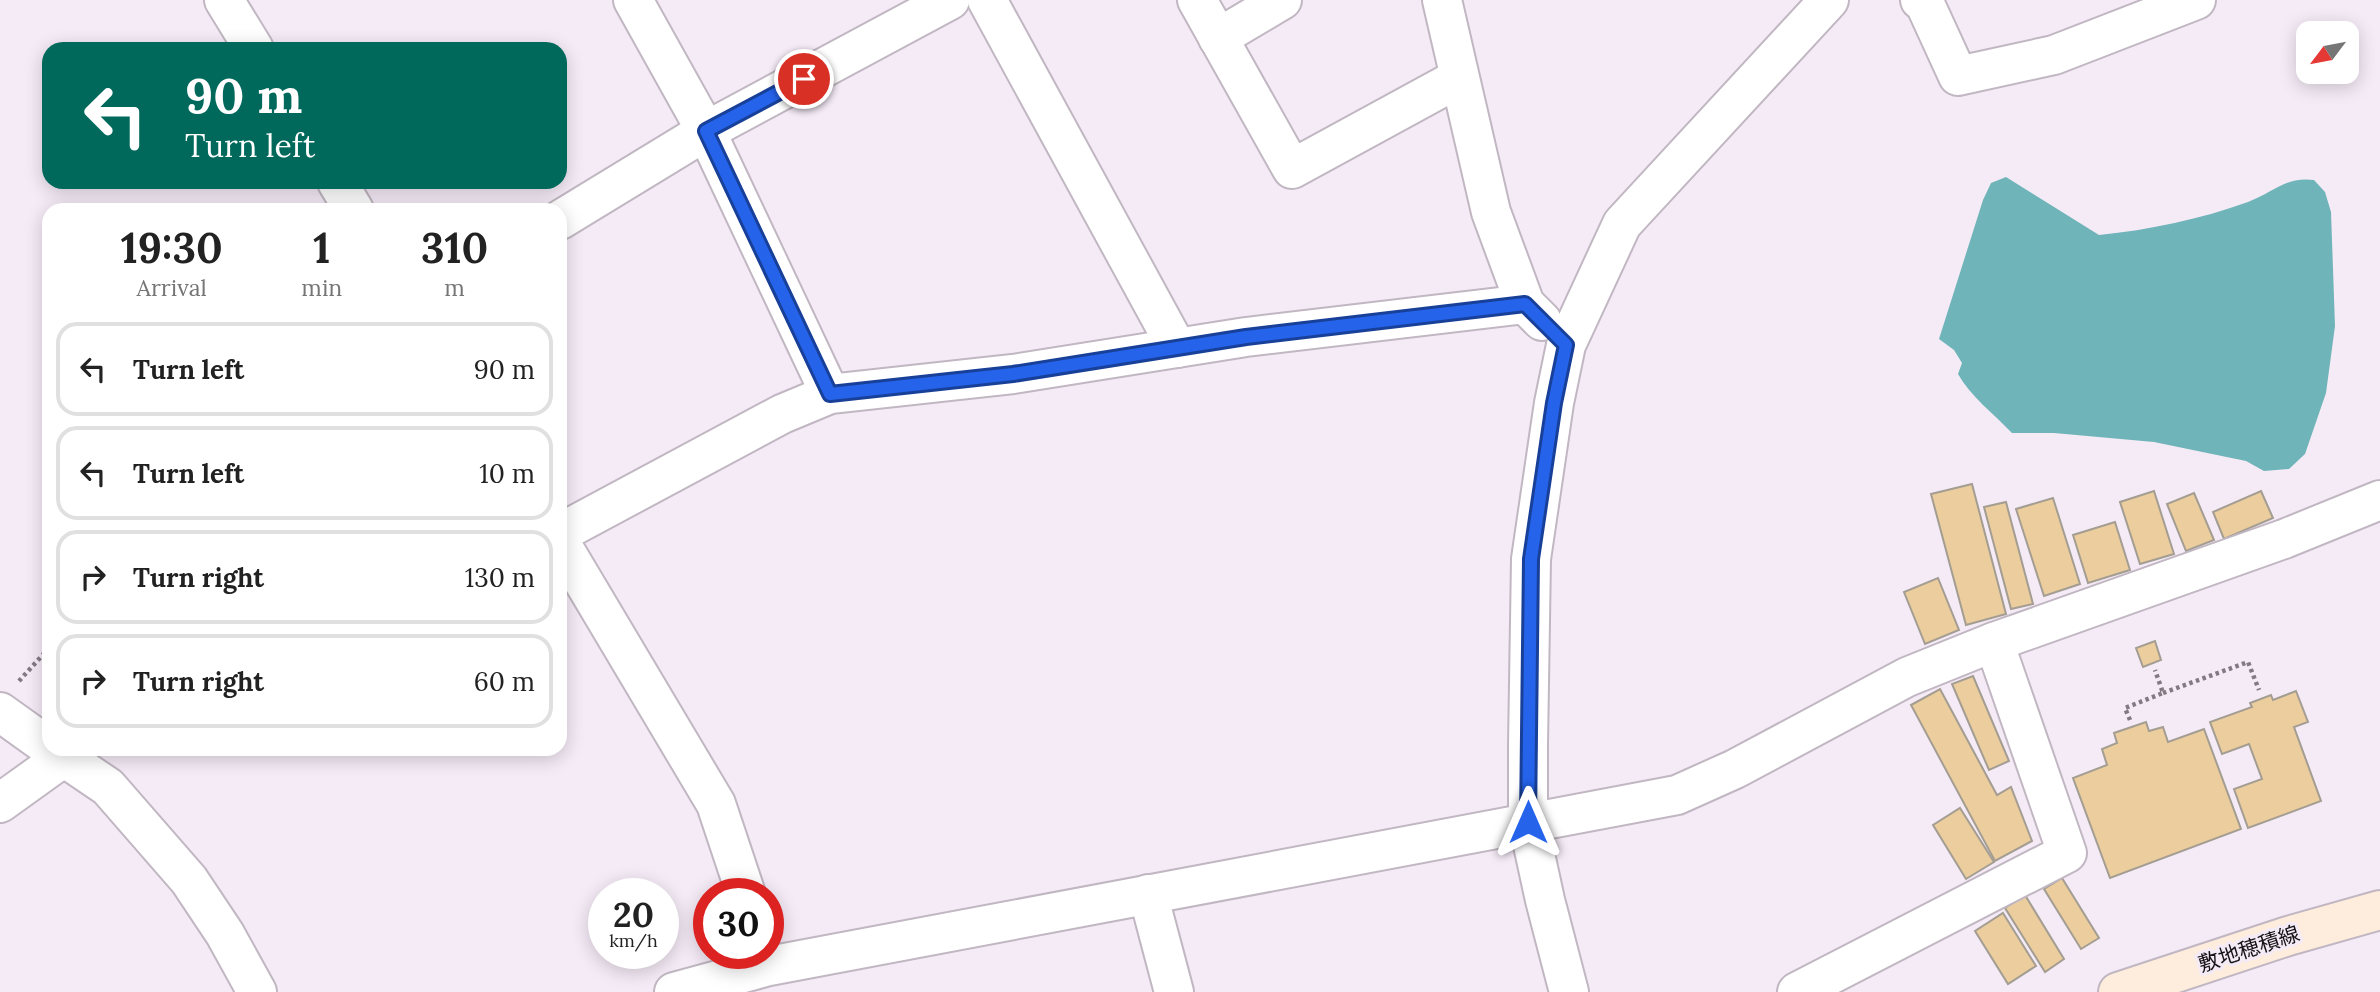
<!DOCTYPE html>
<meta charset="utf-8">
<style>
:root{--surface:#fff;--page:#f6f6f6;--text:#222;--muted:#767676;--line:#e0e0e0}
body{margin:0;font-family:Lora,"Noto Sans JP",serif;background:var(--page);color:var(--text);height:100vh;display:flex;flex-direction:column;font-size:26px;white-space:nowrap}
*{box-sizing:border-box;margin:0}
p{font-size:23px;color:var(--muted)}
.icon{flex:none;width:38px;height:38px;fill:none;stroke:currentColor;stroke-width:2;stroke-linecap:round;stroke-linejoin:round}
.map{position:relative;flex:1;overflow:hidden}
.details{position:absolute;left:42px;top:203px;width:525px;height:553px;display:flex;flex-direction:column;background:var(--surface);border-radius:21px;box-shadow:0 4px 18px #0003}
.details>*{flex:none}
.banner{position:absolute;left:42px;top:42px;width:525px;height:147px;border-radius:21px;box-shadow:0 4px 18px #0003;background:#00695c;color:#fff;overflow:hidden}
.needle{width:46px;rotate:238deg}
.controls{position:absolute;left:2296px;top:21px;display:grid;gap:14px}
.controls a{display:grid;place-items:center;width:63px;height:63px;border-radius:14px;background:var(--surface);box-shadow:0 4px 18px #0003;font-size:35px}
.speed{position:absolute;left:588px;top:878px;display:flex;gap:14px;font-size:35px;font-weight:700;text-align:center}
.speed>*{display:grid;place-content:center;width:91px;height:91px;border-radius:50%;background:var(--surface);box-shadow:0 4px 18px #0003;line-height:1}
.speed small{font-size:18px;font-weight:400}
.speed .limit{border:10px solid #d22;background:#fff;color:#111}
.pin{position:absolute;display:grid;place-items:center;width:60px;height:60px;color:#fff;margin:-30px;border:4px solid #fff;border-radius:50%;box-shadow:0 2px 7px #0007}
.me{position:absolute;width:77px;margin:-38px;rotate:0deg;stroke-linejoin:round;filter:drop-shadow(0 0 5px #0008)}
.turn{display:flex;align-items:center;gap:24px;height:147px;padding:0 28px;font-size:32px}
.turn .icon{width:91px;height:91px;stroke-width:2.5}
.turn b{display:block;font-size:49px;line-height:60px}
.eta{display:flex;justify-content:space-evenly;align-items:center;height:119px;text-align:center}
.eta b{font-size:42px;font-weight:700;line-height:49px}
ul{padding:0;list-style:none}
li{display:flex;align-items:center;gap:21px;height:94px;margin:0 14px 10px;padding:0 14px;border:4px solid var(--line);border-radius:21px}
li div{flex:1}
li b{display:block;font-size:26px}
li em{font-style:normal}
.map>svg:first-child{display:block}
.water{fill:#6fb4b8}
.building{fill:#ebcd9e;stroke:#a49d92;stroke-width:2}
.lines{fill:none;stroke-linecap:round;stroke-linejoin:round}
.street-casing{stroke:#c1b7c2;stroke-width:42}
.secondary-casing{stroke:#c1b7c2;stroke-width:42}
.path{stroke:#817a82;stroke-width:4.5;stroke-dasharray:3.5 3.5;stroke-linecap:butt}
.street{stroke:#fff;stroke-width:38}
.secondary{stroke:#feecdc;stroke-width:38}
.route-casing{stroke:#184099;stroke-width:18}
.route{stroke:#2563eb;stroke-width:12}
.labels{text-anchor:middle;stroke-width:6;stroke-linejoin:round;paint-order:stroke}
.street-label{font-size:21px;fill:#161316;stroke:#f5ebf7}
</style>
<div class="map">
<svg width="2380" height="992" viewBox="0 0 2380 992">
<rect width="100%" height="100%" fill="#f5ebf7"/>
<!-- water -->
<path class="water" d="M 2006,177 L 2099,235 C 2149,230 2201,219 2248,202 C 2273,193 2286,176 2314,180 L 2325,192 L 2331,212 L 2335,326 L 2326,393 L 2305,454 L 2289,469 L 2264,471 L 2246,461 L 2154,442 L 2054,433 L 2012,433 C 1994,414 1970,396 1958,374 L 1962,363 L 1954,350 L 1939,339 L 1983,200 L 1991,183 Z"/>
<!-- building -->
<g class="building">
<path d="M 1972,484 L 2006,614 L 1966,625 L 1931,494 Z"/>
<path d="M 2154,491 L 2174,554 L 2140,564 L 2120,502 Z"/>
<path d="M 2261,491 L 2273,518 L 2224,539 L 2213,512 Z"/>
<path d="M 2194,493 L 2214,540 L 2186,551 L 2167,504 Z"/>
<path d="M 2053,498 L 2080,584 L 2044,596 L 2016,509 Z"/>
<path d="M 2006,502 L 2033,604 L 2011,609 L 1984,507 Z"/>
<path d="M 2115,522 L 2130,570 L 2088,583 L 2073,535 Z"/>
<path d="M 1938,578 L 1959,630 L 1925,644 L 1904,592 Z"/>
<path d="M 2155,641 L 2161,660 L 2143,667 L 2136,648 Z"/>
<path d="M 1973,676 L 2009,761 L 1989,770 L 1952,684 Z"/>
<path d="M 1940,689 L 1997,795 L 2011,787 L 2032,841 L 1995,861 L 1911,705 Z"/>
<path d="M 2296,691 L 2308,722 L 2294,727 L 2321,801 L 2248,828 L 2234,789 L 2262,779 L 2249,744 L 2222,754 L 2210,722 L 2252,707 L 2250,703 L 2271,695 L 2273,700 Z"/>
<path d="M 2146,722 L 2149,731 L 2163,727 L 2168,742 L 2204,729 L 2241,829 L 2110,878 L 2073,778 L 2107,765 L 2102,749 L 2117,743 L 2114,733 Z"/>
<path d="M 1960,808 L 1994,862 L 1966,879 L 1933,825 Z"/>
<path d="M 2062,878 L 2099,938 L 2081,949 L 2044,889 Z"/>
<path d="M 2025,895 L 2064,959 L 2045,972 L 2005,908 Z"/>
<path d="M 2003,913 L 2036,966 L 2008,984 L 1975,931 Z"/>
</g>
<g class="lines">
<defs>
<g id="street">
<path d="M 224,0 L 254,49"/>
<path d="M 633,0 L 706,131 L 830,394"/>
<path d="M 987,0 L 1177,348"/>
<path d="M 1197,0 L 1292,169 L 1459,78"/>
<path d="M 1442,0 L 1491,212 L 1525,304 L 1542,321"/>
<path d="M 1920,0 L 1925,4 L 1958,76 L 2054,55 L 2196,0"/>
<path d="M 1218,38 L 1282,0"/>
<path d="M 337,182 L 354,210"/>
<path d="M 560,220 L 706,131 L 950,0"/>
<path d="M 560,533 L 782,414 L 830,394 L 1013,374 L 1246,337 L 1525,304"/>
<path d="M 560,542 L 716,804 L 746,894"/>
<path d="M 0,712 L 49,747"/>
<path d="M 52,749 L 108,787 L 189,880 L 225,934 L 257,992"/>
<path d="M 0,803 L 64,757"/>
<path d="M 1148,894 L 1174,992"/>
<path d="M 674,992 L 769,966 L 1677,795 L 1735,769 L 1907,677 L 1994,642 L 2284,539 L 2380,500"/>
<path d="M 1569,992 L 1545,900 L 1528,822 L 1528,745 L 1531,559 L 1554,403 L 1566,345 L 1622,224 L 1829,0"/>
<path d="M 1797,992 L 2067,853 L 1994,642"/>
</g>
<path id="secondary" d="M 2118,992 L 2288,936 L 2380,910"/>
</defs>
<!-- street casing -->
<use href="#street" class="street-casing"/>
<!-- secondary casing -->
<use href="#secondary" class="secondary-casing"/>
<!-- path -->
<g class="path">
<path d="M 19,681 L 49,648"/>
<path d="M 2163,693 L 2248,662 L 2259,690"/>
<path d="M 2130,720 L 2125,708 L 2163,693 L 2155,670"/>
</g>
<!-- street -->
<use href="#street" class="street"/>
<!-- secondary -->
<use href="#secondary" class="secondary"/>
</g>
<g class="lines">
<defs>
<path id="route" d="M 804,79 L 706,131 L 830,394 L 1013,374 L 1246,337 L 1525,304 L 1566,345 L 1554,403 L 1531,559 L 1528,822"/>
</defs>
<!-- route casing -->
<use href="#route" class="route-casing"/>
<!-- route -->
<use href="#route" class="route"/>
</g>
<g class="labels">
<!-- street labels -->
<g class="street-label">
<text transform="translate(2249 949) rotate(-18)" y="7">敷地穂積線</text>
</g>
</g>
</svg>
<div class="controls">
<a><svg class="needle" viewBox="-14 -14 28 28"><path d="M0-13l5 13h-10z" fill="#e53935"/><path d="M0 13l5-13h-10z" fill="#767676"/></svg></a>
</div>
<div class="speed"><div>20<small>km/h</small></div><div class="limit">30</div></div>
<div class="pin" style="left:804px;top:79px;background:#d93025"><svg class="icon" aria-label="arrive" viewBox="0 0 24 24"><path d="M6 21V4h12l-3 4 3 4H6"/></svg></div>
<svg class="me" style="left:1528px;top:822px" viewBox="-20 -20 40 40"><path d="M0-17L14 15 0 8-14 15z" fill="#2563eb" stroke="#fff" stroke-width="4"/></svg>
<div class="banner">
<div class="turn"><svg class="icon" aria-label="left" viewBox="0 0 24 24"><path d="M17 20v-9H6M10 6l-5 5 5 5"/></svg><div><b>90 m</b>Turn left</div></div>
</div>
<section class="details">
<div class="eta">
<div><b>19:30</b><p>Arrival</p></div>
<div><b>1</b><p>min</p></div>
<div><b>310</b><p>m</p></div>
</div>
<ul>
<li><svg class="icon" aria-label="left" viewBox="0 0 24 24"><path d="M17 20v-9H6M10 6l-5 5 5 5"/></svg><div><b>Turn left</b></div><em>90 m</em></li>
<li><svg class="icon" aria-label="left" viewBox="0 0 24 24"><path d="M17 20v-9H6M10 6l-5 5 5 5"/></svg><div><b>Turn left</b></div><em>10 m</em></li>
<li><svg class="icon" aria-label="right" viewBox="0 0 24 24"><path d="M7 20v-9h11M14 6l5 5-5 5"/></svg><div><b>Turn right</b></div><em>130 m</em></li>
<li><svg class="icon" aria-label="right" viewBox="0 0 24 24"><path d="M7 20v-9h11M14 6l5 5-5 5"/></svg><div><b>Turn right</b></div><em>60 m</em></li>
</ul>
</section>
</div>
